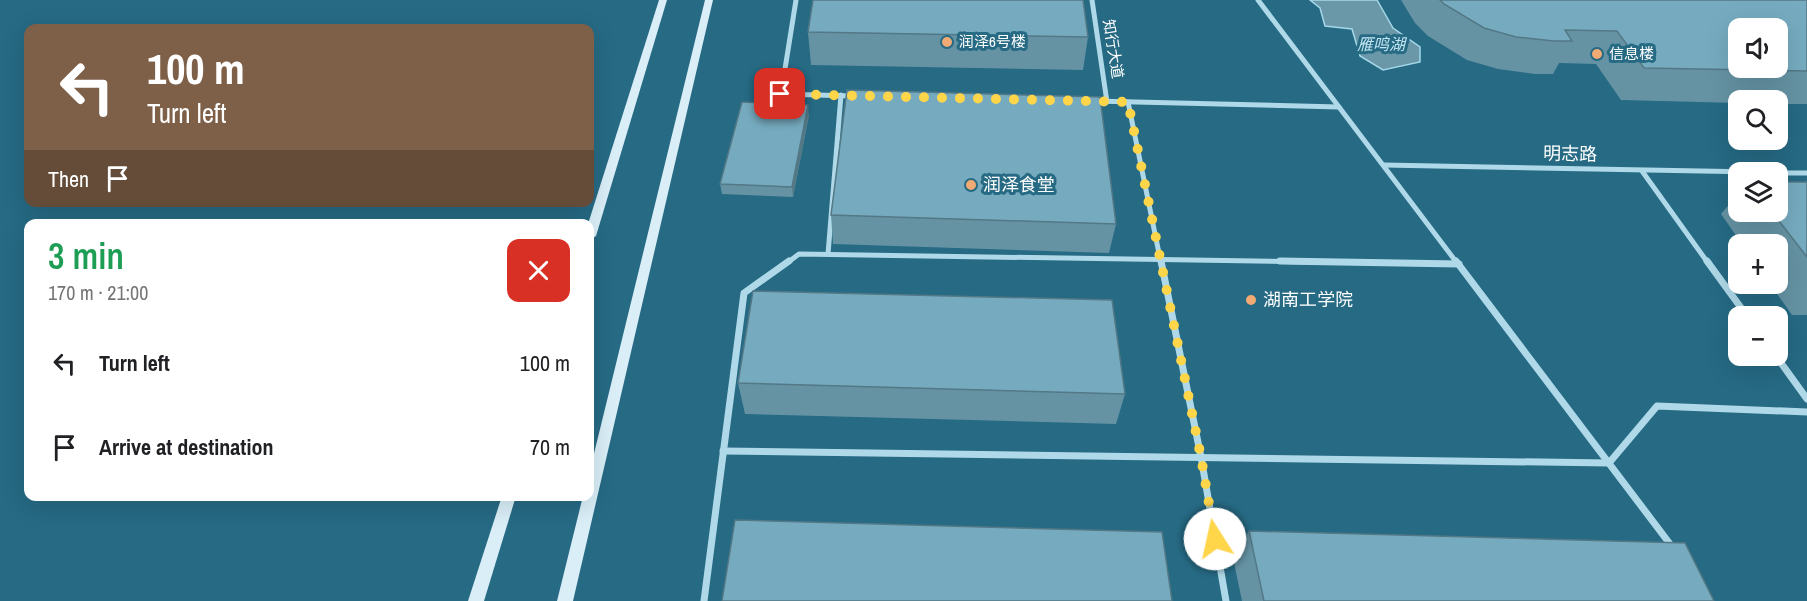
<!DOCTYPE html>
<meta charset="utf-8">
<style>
:root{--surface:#fff;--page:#f2f2f2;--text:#202124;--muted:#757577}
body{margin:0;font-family:"Archivo Narrow","Noto Sans SC",sans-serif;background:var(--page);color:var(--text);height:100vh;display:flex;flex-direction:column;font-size:22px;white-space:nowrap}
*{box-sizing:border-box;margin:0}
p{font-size:20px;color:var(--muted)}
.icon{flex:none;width:33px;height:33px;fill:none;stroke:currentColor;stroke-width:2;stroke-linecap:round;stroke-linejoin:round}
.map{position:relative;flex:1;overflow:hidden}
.sheet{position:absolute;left:24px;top:219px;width:570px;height:282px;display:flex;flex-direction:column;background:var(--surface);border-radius:12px;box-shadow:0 6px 24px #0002}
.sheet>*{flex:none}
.guide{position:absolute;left:24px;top:24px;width:570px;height:183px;border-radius:12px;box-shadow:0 6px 24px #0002;background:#7e5f48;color:#fff;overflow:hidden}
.tools{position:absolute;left:1728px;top:18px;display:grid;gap:12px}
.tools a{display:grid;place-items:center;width:60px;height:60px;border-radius:12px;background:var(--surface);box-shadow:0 6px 24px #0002;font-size:30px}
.pin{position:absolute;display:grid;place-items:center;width:51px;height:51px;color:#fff;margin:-26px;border-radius:12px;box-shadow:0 3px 9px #0006}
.me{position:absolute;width:66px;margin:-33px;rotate:350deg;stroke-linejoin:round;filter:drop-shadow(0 0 4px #0008)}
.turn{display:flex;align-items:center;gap:21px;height:126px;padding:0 24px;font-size:27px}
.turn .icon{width:78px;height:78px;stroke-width:2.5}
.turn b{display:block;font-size:42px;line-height:51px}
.then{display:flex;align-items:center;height:57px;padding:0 24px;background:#0003;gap:12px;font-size:22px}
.round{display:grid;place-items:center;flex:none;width:63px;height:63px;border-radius:12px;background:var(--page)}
.overview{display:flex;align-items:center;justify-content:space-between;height:102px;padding:0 24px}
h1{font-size:36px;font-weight:600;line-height:45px;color:#1e9e55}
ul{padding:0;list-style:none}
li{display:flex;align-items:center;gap:18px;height:84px;padding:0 24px}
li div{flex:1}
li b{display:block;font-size:22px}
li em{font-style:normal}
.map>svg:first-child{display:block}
.water{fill:#6a98a9;stroke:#a4d7e8;stroke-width:1.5}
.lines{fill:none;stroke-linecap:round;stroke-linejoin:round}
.street-far1{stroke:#afd9e8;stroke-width:5}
.street{stroke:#afd9e8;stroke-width:7}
.secondary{fill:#d9eef7;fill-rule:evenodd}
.wall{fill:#6593a4}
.shaded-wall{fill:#537886}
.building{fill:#76abbf;stroke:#537886;stroke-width:1.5;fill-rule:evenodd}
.route{stroke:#ffd54a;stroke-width:10;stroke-dasharray:0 18}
.poi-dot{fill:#f1aa74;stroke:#266a84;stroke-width:2}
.labels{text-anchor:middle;stroke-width:6;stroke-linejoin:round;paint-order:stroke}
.far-poi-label{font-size:15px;fill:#fff;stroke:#266a84;text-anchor:start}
.far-street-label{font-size:15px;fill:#fff;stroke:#266a84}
.far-water-label{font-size:16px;font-style:italic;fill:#c2e5f1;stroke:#266a84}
.street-label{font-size:18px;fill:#fff;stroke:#266a84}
.poi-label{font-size:18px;fill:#fff;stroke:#266a84;text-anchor:start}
</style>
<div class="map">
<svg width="1807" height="601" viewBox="0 0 1807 601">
<rect width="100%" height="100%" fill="#266a84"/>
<!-- water -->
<path class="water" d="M 1310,0 L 1377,0 L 1393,28 L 1420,47 L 1420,62 L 1383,70 L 1360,56 L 1352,29 L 1325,26 L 1320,8 Z"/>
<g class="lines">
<!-- street-far1 -->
<g class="street-far1">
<path d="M 796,0 L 781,94 L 853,96"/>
<path d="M 1092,0 L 1107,102"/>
<path d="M 1258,0 L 1457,263"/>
<path d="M 1094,101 L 1339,107"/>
<path d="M 1128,102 L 1161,263"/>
<path d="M 1384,165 L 1756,172"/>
<path d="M 1642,171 L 1708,263"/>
<path d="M 1778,173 L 1807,173"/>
<path d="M 828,254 L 841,95"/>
<path d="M 787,263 L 799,254 L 1379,263"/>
</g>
<!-- street -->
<g class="street">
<path d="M 1161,261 L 1201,457 L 1226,601"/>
<path d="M 1280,261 L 1459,264"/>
<path d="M 1456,261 L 1673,548"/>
<path d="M 1707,261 L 1747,316"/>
<path d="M 1776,356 L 1807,399"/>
<path d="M 723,451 L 1609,463 L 1657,406 L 1807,412"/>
<path d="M 704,601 L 744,293 L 789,261"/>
</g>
<!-- secondary -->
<g class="secondary">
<path d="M 659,0 L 667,0 L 596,236 L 590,240 L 588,224 Z"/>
<path d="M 705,0 L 713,0 L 573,601 L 557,601 L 583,496 L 590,496 L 590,470 Z"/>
<path d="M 502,496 L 516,496 L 484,601 L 468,601 Z"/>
</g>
</g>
<!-- wall -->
<g class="wall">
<path d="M 1401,0 L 1807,0 L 1807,104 L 1778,104 L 1778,100 L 1738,100 L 1738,103 L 1621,100 L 1596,64 L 1559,63 L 1553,74 L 1535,74 L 1498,69 L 1467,60 L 1428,36 L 1415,23 Z"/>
<path d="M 808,32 L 1088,37 L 1083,70 L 811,65 Z"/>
<path d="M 809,115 L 793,197 L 722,194 L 720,184 Z"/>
<path d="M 1807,182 L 1807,315 L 1792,315 L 1770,284 L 1778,284 L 1778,244 L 1742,244 L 1721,214 L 1738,194 L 1738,212 L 1778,212 Z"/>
<path d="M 831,215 L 1116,224 L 1109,253 L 833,244 Z"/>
<path d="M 738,383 L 1125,394 L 1116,424 L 745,414 Z"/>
<path d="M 1249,531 L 1714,601 L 1242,601 L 1233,558 Z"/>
</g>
<!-- shaded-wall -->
<path class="shaded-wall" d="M 808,105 L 809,115 L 793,197 L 792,187 Z"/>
<!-- building -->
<g class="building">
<path d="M 813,0 L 1083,0 L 1088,37 L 808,32 Z"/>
<path d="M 1440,0 L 1807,0 L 1807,71 L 1644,68 L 1617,31 L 1565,30 L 1572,41 L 1554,41 L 1516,37 L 1484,28 L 1444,4 ZM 1738,28 L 1778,28 L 1778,68 L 1738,68 Z"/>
<path d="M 847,90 L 1100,97 L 1116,224 L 831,215 Z"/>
<path d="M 742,102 L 808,105 L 792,187 L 720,184 Z"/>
<path d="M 1778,182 L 1807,182 L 1807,257 L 1772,212 L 1778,212 Z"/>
<path d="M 753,291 L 1112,300 L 1125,394 L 738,383 Z"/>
<path d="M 735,520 L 1162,532 L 1172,601 L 722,601 Z"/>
<path d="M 1249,531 L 1685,543 L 1714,601 L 1264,601 Z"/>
</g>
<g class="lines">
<!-- route -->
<path class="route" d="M 780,94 L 1128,102 L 1201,457 L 1215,539"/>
</g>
<!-- markers -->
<g class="poi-dot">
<circle cx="947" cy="42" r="6"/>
<circle cx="1597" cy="54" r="6"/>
<circle cx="971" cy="185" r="6"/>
<circle cx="1251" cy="300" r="6"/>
</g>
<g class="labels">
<!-- far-poi labels -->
<g class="far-poi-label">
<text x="959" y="47">润泽6号楼</text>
<text x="1609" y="59">信息楼</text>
</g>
<!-- far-street labels -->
<g class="far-street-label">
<text transform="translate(1113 49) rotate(81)" y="5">知行大道</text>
</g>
<!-- far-water labels -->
<g class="far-water-label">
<text x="1381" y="50">雁鸣湖</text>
</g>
<!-- street labels -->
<g class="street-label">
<text transform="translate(1570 154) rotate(1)" y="6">明志路</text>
</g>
<!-- poi labels -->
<g class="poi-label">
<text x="983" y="191">润泽食堂</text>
<text x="1263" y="306">湖南工学院</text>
</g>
</g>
</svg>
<div class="tools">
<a><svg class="icon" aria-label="sound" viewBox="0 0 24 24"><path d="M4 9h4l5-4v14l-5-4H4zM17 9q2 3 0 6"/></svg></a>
<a><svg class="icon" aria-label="search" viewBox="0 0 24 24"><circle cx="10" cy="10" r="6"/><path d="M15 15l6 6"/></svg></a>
<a><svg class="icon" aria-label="layers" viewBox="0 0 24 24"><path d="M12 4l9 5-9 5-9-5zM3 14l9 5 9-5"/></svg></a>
<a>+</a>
<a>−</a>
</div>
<div class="pin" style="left:780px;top:94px;background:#d93025"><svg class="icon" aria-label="arrive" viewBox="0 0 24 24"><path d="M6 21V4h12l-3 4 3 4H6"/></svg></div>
<svg class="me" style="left:1215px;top:539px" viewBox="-20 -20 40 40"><circle r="19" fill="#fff"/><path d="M0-13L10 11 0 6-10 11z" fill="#ffd54a"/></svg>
<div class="guide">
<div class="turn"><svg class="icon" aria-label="left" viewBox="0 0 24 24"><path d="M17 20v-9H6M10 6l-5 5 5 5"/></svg><div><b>100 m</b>Turn left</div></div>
<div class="then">Then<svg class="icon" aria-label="arrive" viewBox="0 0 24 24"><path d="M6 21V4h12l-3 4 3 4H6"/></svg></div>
</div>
<section class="sheet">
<div class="overview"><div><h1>3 min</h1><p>170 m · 21:00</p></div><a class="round" style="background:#d93025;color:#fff"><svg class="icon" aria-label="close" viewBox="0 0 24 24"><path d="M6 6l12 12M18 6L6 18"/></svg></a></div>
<ul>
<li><svg class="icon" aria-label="left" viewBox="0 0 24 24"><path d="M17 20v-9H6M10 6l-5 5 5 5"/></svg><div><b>Turn left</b></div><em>100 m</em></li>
<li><svg class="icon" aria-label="arrive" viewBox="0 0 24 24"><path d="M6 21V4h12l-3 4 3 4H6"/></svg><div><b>Arrive at destination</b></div><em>70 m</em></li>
</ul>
</section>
</div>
